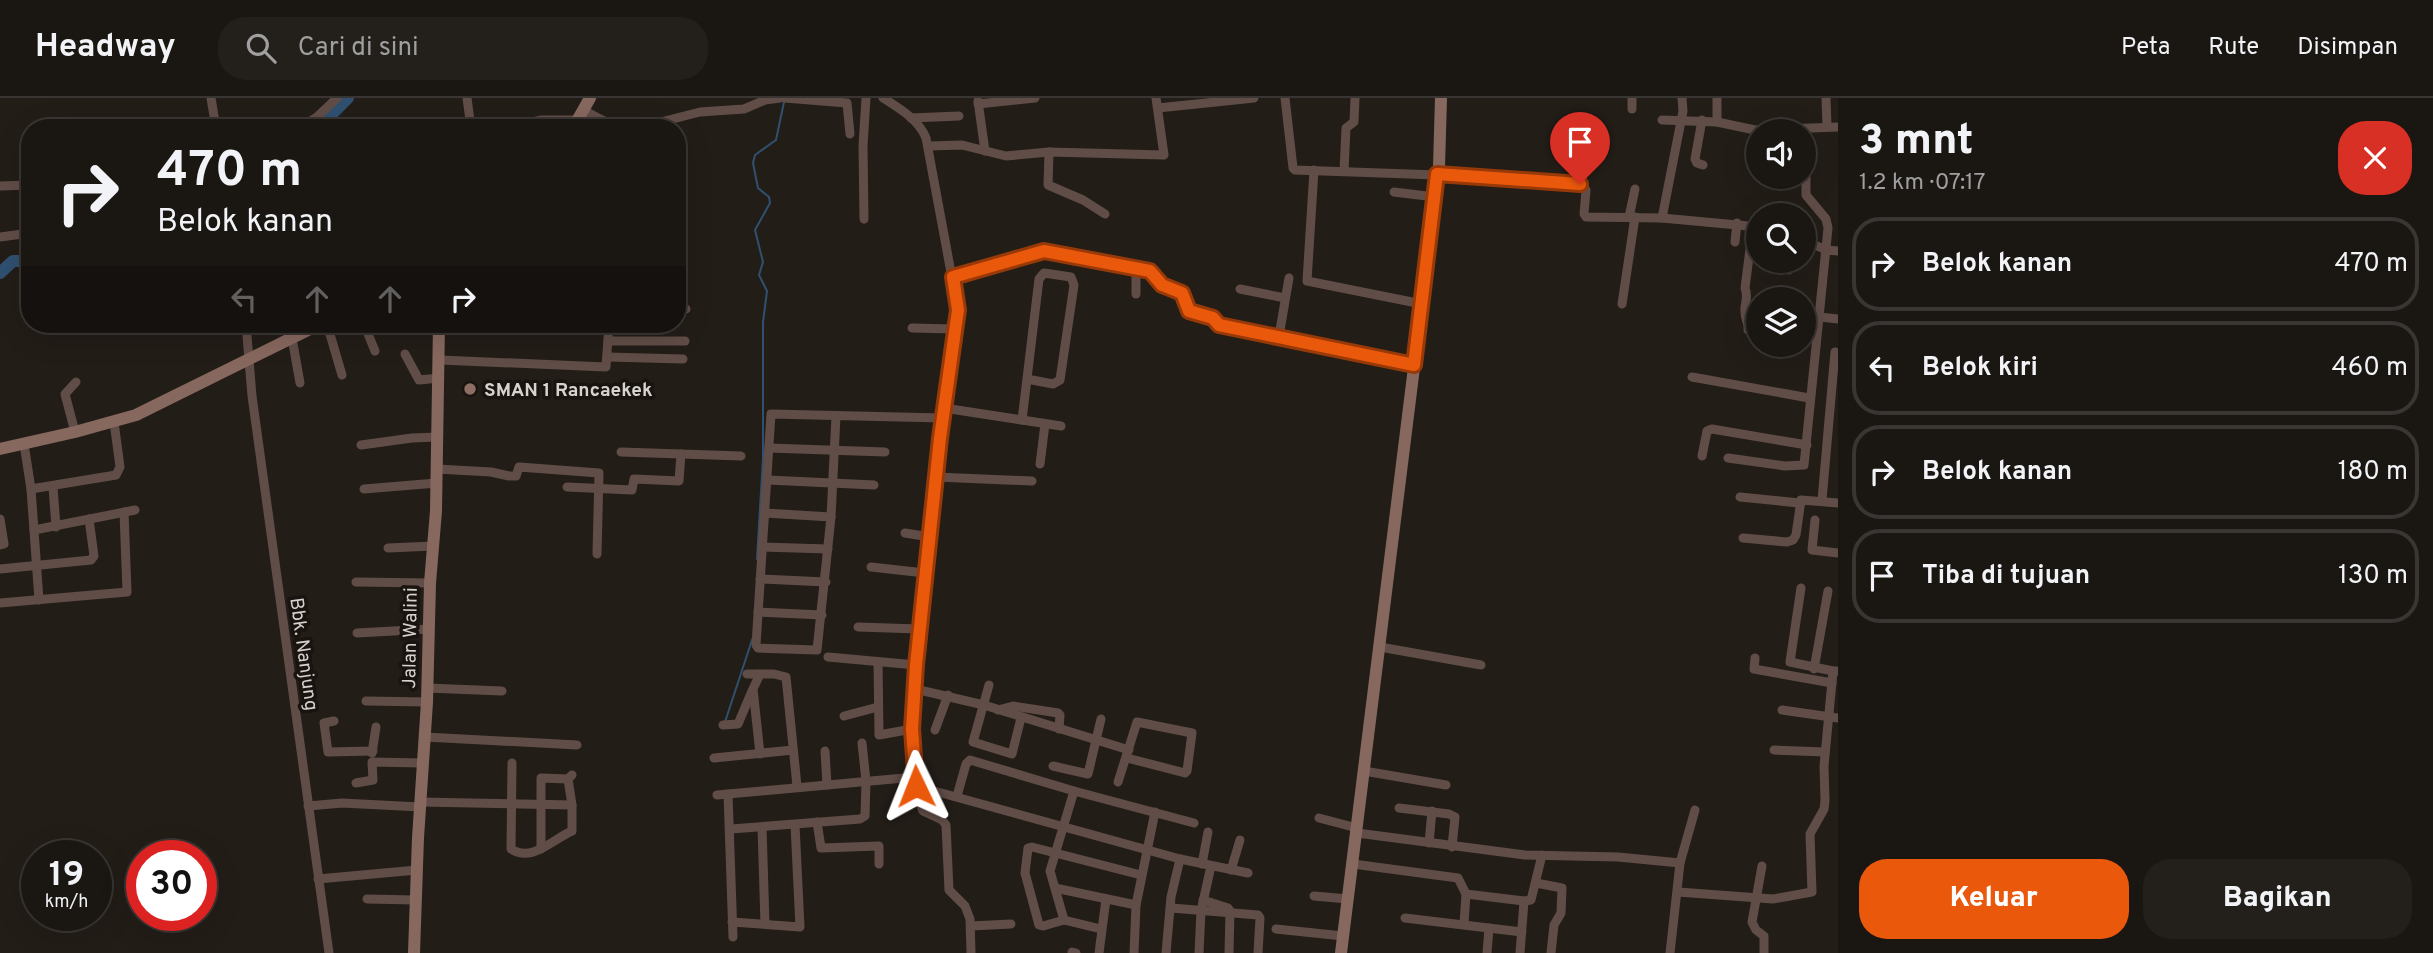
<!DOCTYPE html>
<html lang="id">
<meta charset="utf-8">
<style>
:root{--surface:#1a1612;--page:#231f1b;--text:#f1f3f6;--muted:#9f9f9f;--line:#383532;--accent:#ea580c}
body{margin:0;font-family:Overpass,sans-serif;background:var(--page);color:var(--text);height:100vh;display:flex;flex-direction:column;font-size:26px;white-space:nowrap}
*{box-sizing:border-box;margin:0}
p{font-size:23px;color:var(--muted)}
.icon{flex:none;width:38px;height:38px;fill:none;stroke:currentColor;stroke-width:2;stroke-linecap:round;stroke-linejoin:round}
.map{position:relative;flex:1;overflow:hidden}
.sheet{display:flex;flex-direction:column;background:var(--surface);width:595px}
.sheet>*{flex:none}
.top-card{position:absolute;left:21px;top:21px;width:665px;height:214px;border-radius:28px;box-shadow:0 7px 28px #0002,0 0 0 2px var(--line);background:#1a1612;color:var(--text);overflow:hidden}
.fabs{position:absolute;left:1746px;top:21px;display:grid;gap:14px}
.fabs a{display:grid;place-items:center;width:70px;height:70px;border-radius:50%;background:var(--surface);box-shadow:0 7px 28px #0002,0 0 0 2px var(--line);font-size:35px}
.speed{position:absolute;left:21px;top:742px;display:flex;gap:14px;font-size:35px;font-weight:700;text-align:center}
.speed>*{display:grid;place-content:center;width:91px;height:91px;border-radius:50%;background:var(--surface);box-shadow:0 7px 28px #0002,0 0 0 2px var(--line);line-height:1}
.speed small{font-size:18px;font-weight:400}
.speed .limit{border:10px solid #d22;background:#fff;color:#111}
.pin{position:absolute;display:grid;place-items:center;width:60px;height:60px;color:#fff;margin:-72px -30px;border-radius:50% 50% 50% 0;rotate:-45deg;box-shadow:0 0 7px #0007}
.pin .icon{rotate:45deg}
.me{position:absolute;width:77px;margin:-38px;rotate:358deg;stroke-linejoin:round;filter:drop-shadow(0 0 5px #0008)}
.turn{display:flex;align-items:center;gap:24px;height:147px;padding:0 21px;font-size:32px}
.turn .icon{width:91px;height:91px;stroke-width:2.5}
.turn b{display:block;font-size:49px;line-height:60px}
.lanes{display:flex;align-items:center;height:66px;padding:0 21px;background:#0003;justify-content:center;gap:35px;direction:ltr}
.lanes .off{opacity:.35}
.round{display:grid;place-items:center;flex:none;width:74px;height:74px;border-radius:28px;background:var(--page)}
.head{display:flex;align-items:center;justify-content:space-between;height:119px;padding:0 21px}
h1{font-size:42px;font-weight:800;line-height:52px}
.primary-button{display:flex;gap:14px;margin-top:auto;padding:14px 21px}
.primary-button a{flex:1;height:80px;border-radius:28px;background:var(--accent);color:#fff;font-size:28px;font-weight:800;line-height:80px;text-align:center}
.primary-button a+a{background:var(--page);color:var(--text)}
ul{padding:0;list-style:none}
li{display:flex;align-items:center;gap:21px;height:94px;margin:0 14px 10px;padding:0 7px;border:4px solid var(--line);border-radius:28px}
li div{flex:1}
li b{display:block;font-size:26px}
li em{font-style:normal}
header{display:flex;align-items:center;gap:42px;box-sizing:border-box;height:98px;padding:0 35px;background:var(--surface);border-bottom:2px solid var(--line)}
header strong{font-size:33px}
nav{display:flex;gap:38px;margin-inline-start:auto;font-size:24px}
.search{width:490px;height:63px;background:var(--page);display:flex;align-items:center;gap:18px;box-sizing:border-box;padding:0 24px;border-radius:28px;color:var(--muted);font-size:26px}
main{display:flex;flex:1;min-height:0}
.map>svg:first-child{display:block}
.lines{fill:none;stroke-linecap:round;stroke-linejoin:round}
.stream{stroke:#305070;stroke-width:2}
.river{stroke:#305070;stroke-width:12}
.street{stroke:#614d47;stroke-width:9}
.secondary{stroke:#87685e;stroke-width:12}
.route-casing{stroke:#983908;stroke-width:18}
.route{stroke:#ea580c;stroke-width:12}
.education-dot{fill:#8d6e63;stroke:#19140f;stroke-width:2.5}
.labels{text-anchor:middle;stroke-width:7;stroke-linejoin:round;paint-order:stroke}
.poi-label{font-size:19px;font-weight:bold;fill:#d6d2cf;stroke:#19140f;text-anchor:start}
.street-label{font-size:19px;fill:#d6d2cf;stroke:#19140f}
</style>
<header>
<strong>Headway</strong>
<div class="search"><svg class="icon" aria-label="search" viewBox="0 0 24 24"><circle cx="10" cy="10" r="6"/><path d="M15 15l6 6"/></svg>Cari di sini</div>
<nav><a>Peta</a><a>Rute</a><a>Disimpan</a></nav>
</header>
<main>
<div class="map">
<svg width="1838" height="855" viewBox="0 0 1838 855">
<rect width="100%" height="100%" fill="#231d18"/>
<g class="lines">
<!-- stream -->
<g class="stream">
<path d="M 757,461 L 763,360 L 763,224 L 767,193 L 759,177 L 763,164 L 755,132 L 770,105 L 769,99 L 758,90 L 753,65 L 755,57 L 776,42 L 784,4"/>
<path d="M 725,624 L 753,539"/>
</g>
<!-- river -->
<g class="river">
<path d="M 318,30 L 348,0"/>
<path d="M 0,175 L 13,163 L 30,163"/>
</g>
<!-- street -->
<g class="street">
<path d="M 211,0 L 216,30"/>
<path d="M 467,0 L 471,30"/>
<path d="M 785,0 L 847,5 L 850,36"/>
<path d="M 883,0 C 899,10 919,22 926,40 L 958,212 L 943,320 L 922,494 L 912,631 L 917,699 L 923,713 L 942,722 L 946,727 L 949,792 L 965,808 L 970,821 L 971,855"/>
<path d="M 1285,0 L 1293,70 L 1295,72 L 1437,77 L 1580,86 L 1586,92 L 1584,116 L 1586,119 L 1662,120 L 1759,129"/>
<path d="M 1717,0 L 1717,24"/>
<path d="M 1826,0 L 1827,29"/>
<path d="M 978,3 L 985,53"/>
<path d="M 978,6 L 1035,0"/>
<path d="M 1158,10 L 1254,0"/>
<path d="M 1632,11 L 1632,0"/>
<path d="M 583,12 L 604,23 L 626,28 L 657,25 L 700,14 L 744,11 L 765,2 L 780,0"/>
<path d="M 911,20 L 959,18"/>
<path d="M 1662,22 L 1717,24 L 1755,32 L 1838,29"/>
<path d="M 1702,22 L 1695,61 L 1697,65 L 1703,67"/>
<path d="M 299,30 L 317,19 L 337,0"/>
<path d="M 500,30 L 542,22 L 577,22"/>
<path d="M 929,48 L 962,47 L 1006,58 L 1049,54"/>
<path d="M 1314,72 L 1307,183 L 1422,206"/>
<path d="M 1344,73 L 1346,30 L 1354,24 L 1355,0"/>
<path d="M 0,88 L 30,87"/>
<path d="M 1394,94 L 1435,99"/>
<path d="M 1105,116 L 1083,102 L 1048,87 L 1049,54 L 1164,57 L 1156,0"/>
<path d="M 1629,119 L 1635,91"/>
<path d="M 1662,120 L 1683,13 L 1682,0"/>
<path d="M 864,121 L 863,48 L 866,0"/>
<path d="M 0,139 L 30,135"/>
<path d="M 1804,142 L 1826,152 L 1838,153"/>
<path d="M 1735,144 L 1737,125"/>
<path d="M 1788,163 L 1789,172"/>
<path d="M 953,179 L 1043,153 L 1150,173 L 1162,187 L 1182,195 L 1189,213 L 1213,220 L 1219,227 L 1414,267"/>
<path d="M 1240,191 L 1285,200"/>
<path d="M 1136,196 L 1136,170"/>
<path d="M 1622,206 L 1635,119"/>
<path d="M 677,210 L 686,211"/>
<path d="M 1820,219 L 1838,221"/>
<path d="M 246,226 L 252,298 L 329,855"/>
<path d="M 327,226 L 342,277"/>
<path d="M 364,226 L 375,253"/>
<path d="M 439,226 L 608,231"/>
<path d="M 912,230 L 955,231"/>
<path d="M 1748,232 C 1749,224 1745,222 1745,214 C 1744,205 1749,200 1745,190 L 1753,128"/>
<path d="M 1279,238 L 1289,180"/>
<path d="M 292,240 L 300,285"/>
<path d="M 608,243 L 685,243"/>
<path d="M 405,256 L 419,282 L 439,280"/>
<path d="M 607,259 L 683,261"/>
<path d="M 440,262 L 606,269 L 609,226"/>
<path d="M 1692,279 L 1809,300"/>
<path d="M 944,310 L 1022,322 L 1039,181 L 1044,175 L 1071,179 L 1074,187 L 1060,282 L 1053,286 L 1027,281"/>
<path d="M 836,318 L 831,419 L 817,552 L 758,550 L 756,547 L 771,316 L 943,320"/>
<path d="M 1022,322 L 1061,328"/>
<path d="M 75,334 L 65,296 L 76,284"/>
<path d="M 24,346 L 31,391 L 39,502"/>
<path d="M 361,347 L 412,340 L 438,339"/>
<path d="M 769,350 L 885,354"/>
<path d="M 621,354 L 741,358"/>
<path d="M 1702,358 L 1707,333 L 1712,331 L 1807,347"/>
<path d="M 1728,360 L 1785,368 L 1804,367 L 1828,130 L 1826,121 L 1806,97 L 1806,31"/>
<path d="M 1040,366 L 1045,326"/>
<path d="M 437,371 L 491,374 L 509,378 L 516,378 L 519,369 L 599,375 L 597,456"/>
<path d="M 936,379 L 1032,383"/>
<path d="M 768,382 L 874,387"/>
<path d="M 53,389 L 56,429"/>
<path d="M 567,389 L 632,392 L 634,381 L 679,383 L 681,356"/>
<path d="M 31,391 L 116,377 L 120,369 L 114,324"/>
<path d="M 364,391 L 437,385"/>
<path d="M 1740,399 L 1799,405"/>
<path d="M 1822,402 L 1835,254"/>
<path d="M 765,415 L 831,419"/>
<path d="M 0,421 L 4,446 L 0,447"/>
<path d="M 1815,422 L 1812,452 L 1838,455"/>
<path d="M 34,432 L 135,412"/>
<path d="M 905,435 L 930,439"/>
<path d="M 1743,440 L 1787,444 L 1793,442 L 1796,437 L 1801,402 L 1838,405"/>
<path d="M 762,449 L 828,451"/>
<path d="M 388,450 L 433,448"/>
<path d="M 871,469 L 925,475"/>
<path d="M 0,471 L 91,462 L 94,458 L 89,421"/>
<path d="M 760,481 L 826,484"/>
<path d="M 356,484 L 430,485"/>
<path d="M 1801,490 L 1790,564 L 1833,573"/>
<path d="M 0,505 L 127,494 L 124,414"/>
<path d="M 758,514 L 822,517"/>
<path d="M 858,529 L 919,531"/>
<path d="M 357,535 L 429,531"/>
<path d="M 1380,549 L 1481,567"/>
<path d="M 828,559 L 916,567"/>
<path d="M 1755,560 L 1754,571 L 1832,585"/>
<path d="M 878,564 L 879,637 L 912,631"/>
<path d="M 1814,571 L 1828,493"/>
<path d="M 747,576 L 774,576 L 786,579 L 797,688"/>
<path d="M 760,576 L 753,591 L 760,656"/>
<path d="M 989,587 L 973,644 L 1012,656 L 1021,620"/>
<path d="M 427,590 L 502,593"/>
<path d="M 915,591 L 984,607 L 1129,652"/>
<path d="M 366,603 L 427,604"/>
<path d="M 998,612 L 1013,608 L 1058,615 L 1060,617 L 1059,631"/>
<path d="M 1782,612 L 1838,620"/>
<path d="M 844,618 L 878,609"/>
<path d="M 334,623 L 324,625 L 328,654 L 373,653"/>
<path d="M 723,627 L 738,626 L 752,593"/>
<path d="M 935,632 L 948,597"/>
<path d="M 425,639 L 577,647"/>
<path d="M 1774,652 L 1825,654"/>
<path d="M 825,653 L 827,687"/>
<path d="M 372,655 L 376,629"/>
<path d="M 714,660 L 793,652"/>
<path d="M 512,665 L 511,751 C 532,765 553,741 572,733 L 572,707 L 568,681 L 572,677"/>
<path d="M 1053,668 L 1088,676 L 1101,621"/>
<path d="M 1364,673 L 1446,687"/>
<path d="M 1118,684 L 1137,624 L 1192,635 L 1187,673 L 1185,675 L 1127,660"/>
<path d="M 356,685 L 373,682 L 372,664 L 422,665"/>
<path d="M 916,688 L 1180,761 L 1248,775"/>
<path d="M 728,696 L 733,839"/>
<path d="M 717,697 L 915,679"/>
<path d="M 957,698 L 966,666 L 970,662 L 1074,693 L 1194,725"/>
<path d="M 421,704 L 572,707"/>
<path d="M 308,708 L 342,705 L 420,709"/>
<path d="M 1399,710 L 1449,716 L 1455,719 L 1452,749"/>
<path d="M 1319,720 L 1357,730"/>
<path d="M 817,724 L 821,750 L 879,748 L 879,766"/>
<path d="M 762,729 L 765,826"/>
<path d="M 731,731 L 860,721 L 865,718 L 866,683 L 862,645"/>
<path d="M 1357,735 L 1525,757 L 1618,759 L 1680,765"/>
<path d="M 1429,745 L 1432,713"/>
<path d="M 541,751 L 541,680 L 568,681"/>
<path d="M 1202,766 L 1208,734"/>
<path d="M 1353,766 L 1458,780 L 1466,796 L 1464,826"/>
<path d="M 1762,768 L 1752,824 L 1756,832 L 1764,838 L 1764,855"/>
<path d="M 1231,772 L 1240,742"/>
<path d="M 318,781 L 417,772"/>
<path d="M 1536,785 L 1562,790 L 1561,815 L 1554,827 L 1551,855"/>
<path d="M 1055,790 L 1136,807"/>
<path d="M 1678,794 L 1773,801 L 1812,794 L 1810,736 L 1824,711 L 1825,703 L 1824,668 L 1833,573 L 1838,573"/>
<path d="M 1466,796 L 1524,803 L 1531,802 L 1542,757"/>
<path d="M 1314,798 L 1348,801"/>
<path d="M 367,801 L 415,802"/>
<path d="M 1203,802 L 1228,810 L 1230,813 L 1229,855"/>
<path d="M 1171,810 L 1258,817 L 1260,820 L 1258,855"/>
<path d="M 1405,820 L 1522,834"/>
<path d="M 1064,822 L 1050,773 L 1074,693"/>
<path d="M 732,824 L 800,829 L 795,727"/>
<path d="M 971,828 L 1011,826"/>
<path d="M 1101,831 L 1064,822 L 1043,828 L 1039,827 L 1025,775 L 1028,750 L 1032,749 L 1141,777"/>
<path d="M 1276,831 L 1343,838"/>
<path d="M 1072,854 L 1076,855"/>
<path d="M 1099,855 L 1106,801"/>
<path d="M 1134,855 L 1136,807 L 1155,714"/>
<path d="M 1166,855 L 1171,799 L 1180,761"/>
<path d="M 1199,855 L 1201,813 L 1211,768"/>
<path d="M 1487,855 L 1489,830"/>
<path d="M 1520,855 L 1524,803"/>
<path d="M 1670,855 L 1680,765 L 1695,712"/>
</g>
<!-- secondary -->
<g class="secondary">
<path d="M 573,30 L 590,0"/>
<path d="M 0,351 L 75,334 L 136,317 L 320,226"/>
<path d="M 414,855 L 418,740 L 427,604 L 430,485 L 436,413 L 439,226"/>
<path d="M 1341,855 L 1439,69 L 1441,0"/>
</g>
</g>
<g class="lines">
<defs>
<path id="route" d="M 916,688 L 912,631 L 916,567 L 940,340 L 958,212 L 953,179 L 1044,153 L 1150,173 L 1162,187 L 1182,195 L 1189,213 L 1213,220 L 1219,227 L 1414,267 L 1437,76 L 1580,86"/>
</defs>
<!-- route casing -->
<use href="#route" class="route-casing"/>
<!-- route -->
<use href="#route" class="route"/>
</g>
<!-- markers -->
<circle class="education-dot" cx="470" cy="291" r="7"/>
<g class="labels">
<!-- poi labels -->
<g class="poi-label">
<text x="484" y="298">SMAN 1 Rancaekek</text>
</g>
<!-- street labels -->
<g class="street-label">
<text transform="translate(409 540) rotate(-89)" y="7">Jalan Walini</text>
<text transform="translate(305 556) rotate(82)" y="7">Bbk. Nanjung</text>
</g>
</g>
</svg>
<div class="fabs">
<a><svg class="icon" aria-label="sound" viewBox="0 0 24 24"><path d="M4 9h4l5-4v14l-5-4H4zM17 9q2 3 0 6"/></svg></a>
<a><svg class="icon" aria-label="search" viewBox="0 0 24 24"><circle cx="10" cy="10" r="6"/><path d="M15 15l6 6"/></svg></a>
<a><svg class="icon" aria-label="layers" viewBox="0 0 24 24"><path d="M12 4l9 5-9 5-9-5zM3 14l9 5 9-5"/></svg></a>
</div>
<div class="speed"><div>19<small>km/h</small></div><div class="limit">30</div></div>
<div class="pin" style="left:1580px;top:86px;background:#d93025"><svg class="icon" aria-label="arrive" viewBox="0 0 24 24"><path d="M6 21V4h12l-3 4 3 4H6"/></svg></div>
<svg class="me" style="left:916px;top:688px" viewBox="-20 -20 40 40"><path d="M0-17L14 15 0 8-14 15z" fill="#ea580c" stroke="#fff" stroke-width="4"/></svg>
<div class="top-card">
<div class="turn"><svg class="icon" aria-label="right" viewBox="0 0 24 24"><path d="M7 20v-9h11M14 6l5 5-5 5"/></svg><div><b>470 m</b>Belok kanan</div></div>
<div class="lanes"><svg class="icon off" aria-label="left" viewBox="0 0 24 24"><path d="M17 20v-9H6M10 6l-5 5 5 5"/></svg><svg class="icon off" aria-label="ahead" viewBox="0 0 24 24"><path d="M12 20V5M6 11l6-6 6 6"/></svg><svg class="icon off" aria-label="ahead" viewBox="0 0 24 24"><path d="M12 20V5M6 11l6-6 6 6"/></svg><svg class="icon" aria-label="right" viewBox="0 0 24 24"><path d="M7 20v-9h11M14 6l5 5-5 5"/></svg></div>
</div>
</div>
<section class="sheet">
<div class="head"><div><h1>3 mnt</h1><p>1.2 km · 07:17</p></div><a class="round" style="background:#d93025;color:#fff"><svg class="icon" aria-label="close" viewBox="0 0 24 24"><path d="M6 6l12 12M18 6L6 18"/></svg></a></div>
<ul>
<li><svg class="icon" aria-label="right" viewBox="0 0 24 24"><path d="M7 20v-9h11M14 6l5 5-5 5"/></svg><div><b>Belok kanan</b></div><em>470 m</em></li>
<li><svg class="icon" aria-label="left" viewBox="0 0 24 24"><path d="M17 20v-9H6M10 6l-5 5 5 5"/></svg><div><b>Belok kiri</b></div><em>460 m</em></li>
<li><svg class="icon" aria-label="right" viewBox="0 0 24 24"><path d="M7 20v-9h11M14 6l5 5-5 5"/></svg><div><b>Belok kanan</b></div><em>180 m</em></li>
<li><svg class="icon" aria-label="arrive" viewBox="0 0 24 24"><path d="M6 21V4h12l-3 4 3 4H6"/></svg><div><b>Tiba di tujuan</b></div><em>130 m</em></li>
</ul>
<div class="primary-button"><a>Keluar</a><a>Bagikan</a></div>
</section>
</main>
